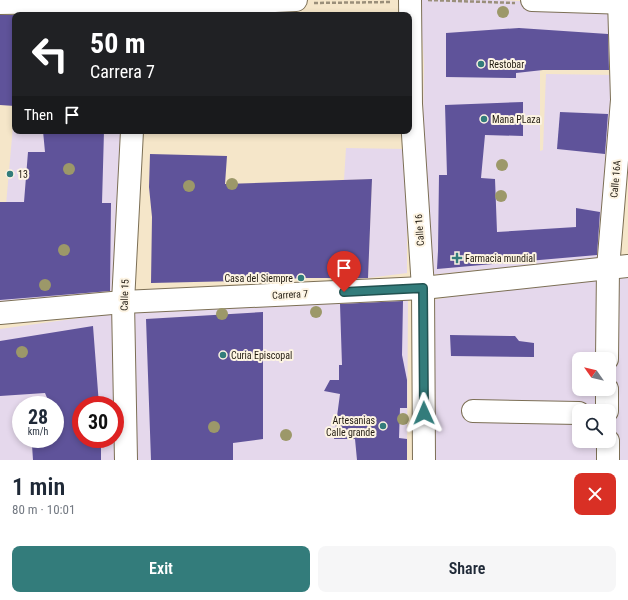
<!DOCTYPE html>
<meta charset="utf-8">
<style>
:root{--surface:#fff;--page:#f6f6f7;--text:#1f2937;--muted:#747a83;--accent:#337c7b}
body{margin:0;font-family:"Roboto Condensed",sans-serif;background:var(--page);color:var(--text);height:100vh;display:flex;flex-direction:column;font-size:15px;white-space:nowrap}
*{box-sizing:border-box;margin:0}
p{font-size:13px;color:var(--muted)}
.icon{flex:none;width:22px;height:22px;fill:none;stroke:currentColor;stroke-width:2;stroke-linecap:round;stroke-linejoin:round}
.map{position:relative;height:460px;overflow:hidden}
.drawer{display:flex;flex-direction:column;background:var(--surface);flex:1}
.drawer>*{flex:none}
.banner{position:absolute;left:12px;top:12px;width:400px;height:122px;border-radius:8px;box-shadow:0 2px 6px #0003;background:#202124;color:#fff;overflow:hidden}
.needle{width:26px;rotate:304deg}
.controls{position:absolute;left:572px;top:352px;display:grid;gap:8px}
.controls a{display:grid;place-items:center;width:44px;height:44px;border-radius:8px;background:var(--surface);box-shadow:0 2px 6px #0003;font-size:20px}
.speed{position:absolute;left:12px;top:396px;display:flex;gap:8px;font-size:20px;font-weight:700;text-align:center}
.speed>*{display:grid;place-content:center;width:52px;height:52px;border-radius:50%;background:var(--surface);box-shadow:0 2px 6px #0003;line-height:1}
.speed small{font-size:10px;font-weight:400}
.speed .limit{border:6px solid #d22;background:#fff;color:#111}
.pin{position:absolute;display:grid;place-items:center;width:34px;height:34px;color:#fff;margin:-41px -17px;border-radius:50% 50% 50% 0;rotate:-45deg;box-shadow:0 0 4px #0007}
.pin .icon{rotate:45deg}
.me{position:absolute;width:44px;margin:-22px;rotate:359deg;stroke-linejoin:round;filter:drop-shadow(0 0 3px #0008)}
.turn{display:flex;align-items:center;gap:14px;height:84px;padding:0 12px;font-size:18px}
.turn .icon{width:52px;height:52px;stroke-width:2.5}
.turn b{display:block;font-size:28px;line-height:34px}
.then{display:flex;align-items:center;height:38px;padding:0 12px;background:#0003;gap:8px;font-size:15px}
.round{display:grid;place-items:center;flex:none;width:42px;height:42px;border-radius:8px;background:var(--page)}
.headline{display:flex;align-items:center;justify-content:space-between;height:68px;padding:0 12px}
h1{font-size:24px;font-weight:600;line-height:30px}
.button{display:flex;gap:8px;margin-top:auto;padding:8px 12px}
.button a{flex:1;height:46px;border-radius:8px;background:var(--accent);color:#fff;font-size:16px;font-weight:600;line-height:46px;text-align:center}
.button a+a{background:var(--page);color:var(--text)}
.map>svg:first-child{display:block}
.commercial{fill:#e5d8ec;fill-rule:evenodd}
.building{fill:#5f539a}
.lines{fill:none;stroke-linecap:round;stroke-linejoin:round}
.minor-casing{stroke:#7c6f55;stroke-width:24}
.path{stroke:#9a8f7a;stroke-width:2.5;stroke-dasharray:4 2;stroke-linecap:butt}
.minor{stroke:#fff;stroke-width:22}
.tree{fill:#9c9869}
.route-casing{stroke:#215150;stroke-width:10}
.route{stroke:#337c7b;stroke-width:7}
.poi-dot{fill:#337c7b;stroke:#fdf4e3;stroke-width:1.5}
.labels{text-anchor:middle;stroke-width:4;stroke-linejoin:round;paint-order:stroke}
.poi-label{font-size:10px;fill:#211b11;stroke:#fdf4e3;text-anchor:start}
.street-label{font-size:10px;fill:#211b11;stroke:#fdf4e3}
</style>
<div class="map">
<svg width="628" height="460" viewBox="0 0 628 460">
<rect width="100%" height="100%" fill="#f5e6c9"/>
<!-- commercial -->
<g class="commercial">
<path d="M 421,0 L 499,0 L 610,5 L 617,70 L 551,69 L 540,65 L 540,151 L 543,150 L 546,74 L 617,75 L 603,259 L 541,267 L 497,268 L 430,275 L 423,121 L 424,65 L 420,2 Z"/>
<path d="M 23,8 L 127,9 L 127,15 L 23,15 Z"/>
<path d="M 15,103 L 15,131 L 124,131 L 120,300 L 0,309 L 0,273 Z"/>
<path d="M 346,148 L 405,149 L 407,179 L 407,273 L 368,278 L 372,179 L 344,180 Z"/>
<path d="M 628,268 L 628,460 L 616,460 L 614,271 Z"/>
<path d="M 590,277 L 600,282 L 600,359 L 579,359 L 579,389 L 600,389 L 601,411 L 579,411 L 579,441 L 602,441 L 603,460 L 431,460 L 433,300 L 483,291 Z"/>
<path d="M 408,299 L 407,460 L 131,460 L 130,394 L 134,310 Z"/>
<path d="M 115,313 L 118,460 L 0,460 L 0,329 ZM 21,405 L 55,405 L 55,439 L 21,439 ZM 81,405 L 115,405 L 115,439 L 81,439 Z"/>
</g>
<!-- building -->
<g class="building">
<path d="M 0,15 L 15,15 L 15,106 L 0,105 Z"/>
<path d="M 519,28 L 608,34 L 609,70 L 543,70 L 516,73 L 516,78 L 446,77 L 446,33 Z"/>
<path d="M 523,102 L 523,136 L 485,135 L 481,178 L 495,179 L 497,232 L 576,227 L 576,208 L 600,212 L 597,255 L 437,269 L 438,251 L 439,175 L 447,175 L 445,105 Z"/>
<path d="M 560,112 L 608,114 L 605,154 L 557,149 Z"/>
<path d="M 43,131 L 104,131 L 102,203 L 111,203 L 110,291 L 0,300 L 0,202 L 24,202 L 28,152 L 45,152 Z"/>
<path d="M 150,154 L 227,156 L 225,184 L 372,179 L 368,278 L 339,279 L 339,278 L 307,278 L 238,281 L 151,283 L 152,217 L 149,187 Z"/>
<path d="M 403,301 L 402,355 L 407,380 L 407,408 L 400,408 L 399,438 L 407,439 L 407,460 L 357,460 L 355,439 L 334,439 L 340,394 L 324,391 L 330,380 L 339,380 L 339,365 L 342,365 L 340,304 Z"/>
<path d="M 263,312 L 263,439 L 233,443 L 233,460 L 151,460 L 146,319 Z"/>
<path d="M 93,326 L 99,405 L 81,405 L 81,439 L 101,439 L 101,460 L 33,460 L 32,445 L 34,439 L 55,439 L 55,405 L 50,405 L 45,393 L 0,396 L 0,341 Z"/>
<path d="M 450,335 L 515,336 L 519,341 L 534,343 L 534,357 L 451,356 Z"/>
</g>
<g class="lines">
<defs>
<g id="minor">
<path d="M 410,0 L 411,104 L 423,288 L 424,460"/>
<path d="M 532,0 L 628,3"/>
<path d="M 0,3 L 137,1 L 143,7 L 296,0"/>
<path d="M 0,313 L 123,302 L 423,288 L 628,266"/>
<path d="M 607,359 L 608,268 L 622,100 L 619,0"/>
<path d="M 473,411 L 579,413"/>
<path d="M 607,411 L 607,389"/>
<path d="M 608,441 L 608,460"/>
<path d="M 126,460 L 123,302 L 132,131"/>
</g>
</defs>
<!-- minor casing -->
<use href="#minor" class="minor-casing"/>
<!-- path -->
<g class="path">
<path d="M 428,0 L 515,3"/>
<path d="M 314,3 L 391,2"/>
</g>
<!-- minor -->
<use href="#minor" class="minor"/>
</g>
<!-- trees -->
<g class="tree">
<circle cx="503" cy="12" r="6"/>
<circle cx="502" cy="165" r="6"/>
<circle cx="69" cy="169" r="6"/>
<circle cx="232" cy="184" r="6"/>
<circle cx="189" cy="186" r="6"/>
<circle cx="501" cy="196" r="6"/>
<circle cx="64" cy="250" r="6"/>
<circle cx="45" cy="285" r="6"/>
<circle cx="316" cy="312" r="6"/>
<circle cx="222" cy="314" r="6"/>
<circle cx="22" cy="352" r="6"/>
<circle cx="403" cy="419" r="6"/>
<circle cx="214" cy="427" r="6"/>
<circle cx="286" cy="435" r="6"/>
</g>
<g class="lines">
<defs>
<path id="route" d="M 344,292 L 423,288 L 424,413"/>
</defs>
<!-- route casing -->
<use href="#route" class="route-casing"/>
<!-- route -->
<use href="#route" class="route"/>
</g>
<!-- markers -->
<g class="poi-dot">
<circle cx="481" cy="64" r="4"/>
<circle cx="484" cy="119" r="4"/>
<circle cx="10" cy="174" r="4"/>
<path d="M455 252h4v4h4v4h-4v4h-4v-4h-4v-4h4z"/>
<circle cx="301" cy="278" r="4"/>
<circle cx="223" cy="355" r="4"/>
<circle cx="383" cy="426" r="4"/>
</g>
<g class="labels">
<!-- poi labels -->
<g class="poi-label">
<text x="489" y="68">Restobar</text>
<text x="492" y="123">Mana PLaza</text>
<text x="18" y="178">13</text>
<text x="465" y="262">Farmacia mundial</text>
<text x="293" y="282" text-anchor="end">Casa del Siempre</text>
<text x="231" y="359">Curia Episcopal</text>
<text x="375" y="424" text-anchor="end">Artesanias<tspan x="375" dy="12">Calle grande</tspan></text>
</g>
<!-- street labels -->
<g class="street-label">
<text transform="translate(615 179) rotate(-85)" y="4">Calle 16A</text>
<text transform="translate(419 230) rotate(-94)" y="4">Calle 16</text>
<text transform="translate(290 294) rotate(-3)" y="4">Carrera 7</text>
<text transform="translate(124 295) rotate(-88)" y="4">Calle 15</text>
</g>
</g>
</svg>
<div class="controls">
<a><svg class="needle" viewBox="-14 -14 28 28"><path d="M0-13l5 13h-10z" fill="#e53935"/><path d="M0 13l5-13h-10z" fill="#747a83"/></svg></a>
<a><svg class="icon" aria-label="search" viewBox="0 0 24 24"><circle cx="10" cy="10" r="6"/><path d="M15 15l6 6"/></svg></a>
</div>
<div class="speed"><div>28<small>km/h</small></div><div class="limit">30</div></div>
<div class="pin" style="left:344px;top:292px;background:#d93025"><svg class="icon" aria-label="arrive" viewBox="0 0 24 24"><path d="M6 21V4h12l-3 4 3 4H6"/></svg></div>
<svg class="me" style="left:424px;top:413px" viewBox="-20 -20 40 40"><path d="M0-17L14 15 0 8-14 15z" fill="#337c7b" stroke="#fff" stroke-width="4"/></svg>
<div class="banner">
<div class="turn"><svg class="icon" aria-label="left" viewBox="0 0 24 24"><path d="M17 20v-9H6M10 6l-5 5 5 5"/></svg><div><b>50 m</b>Carrera 7</div></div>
<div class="then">Then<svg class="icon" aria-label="arrive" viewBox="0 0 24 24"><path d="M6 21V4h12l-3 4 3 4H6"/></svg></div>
</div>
</div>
<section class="drawer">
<div class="headline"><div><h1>1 min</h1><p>80 m · 10:01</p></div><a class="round" style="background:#d93025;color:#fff"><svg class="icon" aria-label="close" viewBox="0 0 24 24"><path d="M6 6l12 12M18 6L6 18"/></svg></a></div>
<div class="button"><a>Exit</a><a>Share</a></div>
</section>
